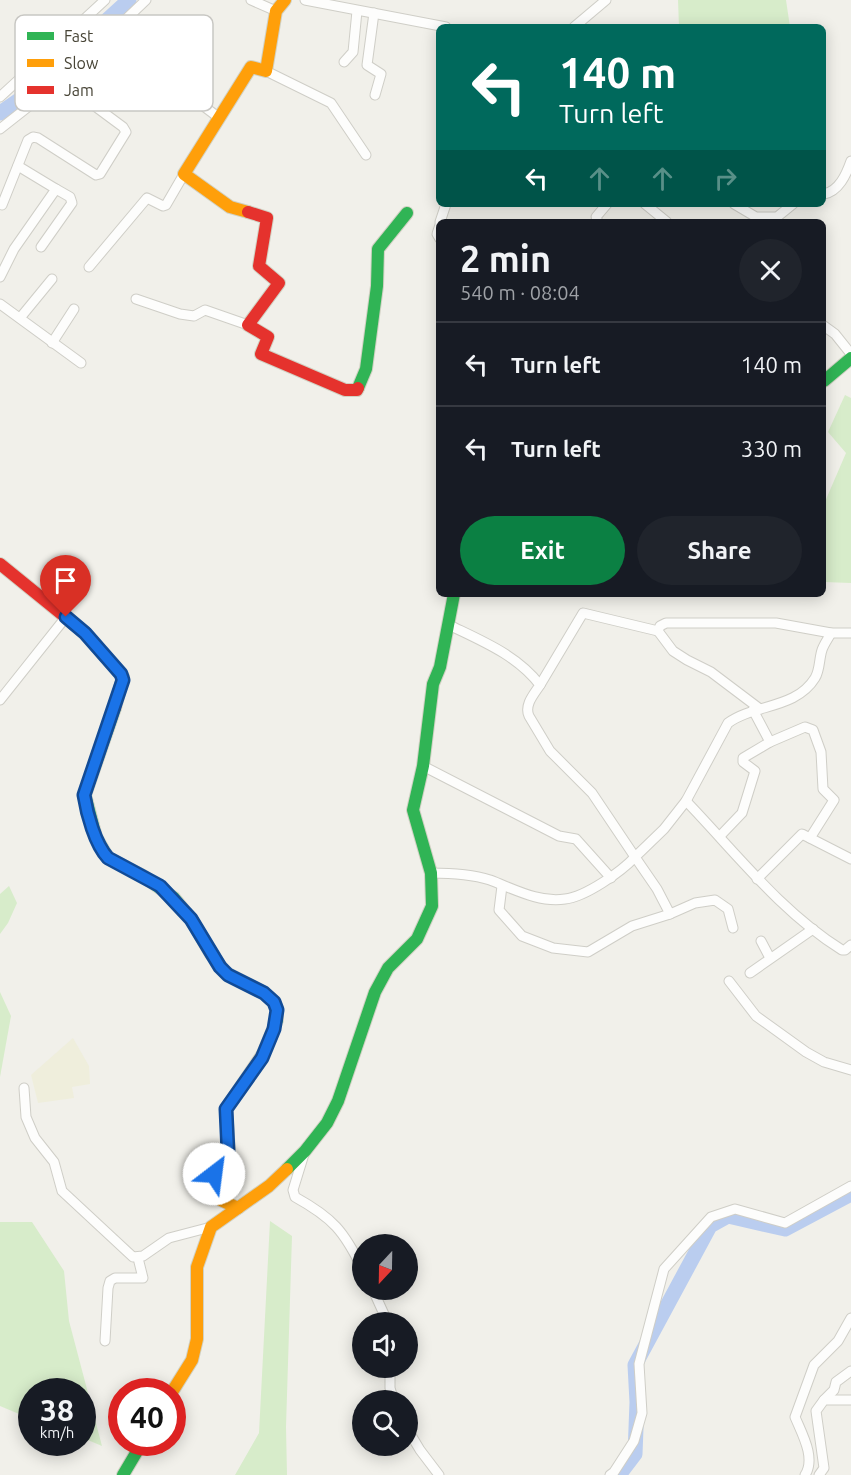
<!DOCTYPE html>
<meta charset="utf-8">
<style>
:root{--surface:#171b24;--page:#20242c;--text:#f1f3f6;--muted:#9ea1a6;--line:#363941;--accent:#0b8043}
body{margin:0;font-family:Ubuntu,sans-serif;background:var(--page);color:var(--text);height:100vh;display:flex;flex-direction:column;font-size:22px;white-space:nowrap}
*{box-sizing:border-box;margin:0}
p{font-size:20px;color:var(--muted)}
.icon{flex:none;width:33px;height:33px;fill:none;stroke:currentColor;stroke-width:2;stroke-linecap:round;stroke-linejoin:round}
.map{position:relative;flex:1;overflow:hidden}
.side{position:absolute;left:436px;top:219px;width:390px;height:378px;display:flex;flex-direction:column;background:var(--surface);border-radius:9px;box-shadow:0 3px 15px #0003}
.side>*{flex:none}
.hud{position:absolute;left:436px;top:24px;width:390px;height:183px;border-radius:9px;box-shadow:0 3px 15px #0003;background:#00695c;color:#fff;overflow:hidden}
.needle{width:39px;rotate:202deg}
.tools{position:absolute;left:352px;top:1234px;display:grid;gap:12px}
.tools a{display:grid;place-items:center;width:66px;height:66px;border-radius:50%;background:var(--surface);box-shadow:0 3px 15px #0003;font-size:30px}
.speed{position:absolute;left:18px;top:1378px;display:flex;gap:12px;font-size:30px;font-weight:700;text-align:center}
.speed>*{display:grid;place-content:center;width:78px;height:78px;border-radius:50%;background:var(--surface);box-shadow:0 3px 15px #0003;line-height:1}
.speed small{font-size:15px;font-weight:400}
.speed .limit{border:9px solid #d22;background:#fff;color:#111}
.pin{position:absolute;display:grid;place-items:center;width:51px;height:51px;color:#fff;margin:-62px -26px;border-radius:50% 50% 50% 0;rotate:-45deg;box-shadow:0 0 6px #0007}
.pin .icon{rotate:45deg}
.me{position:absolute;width:66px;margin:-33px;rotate:30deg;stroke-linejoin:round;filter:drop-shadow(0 0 4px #0008)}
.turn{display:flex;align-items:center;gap:21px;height:126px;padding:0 24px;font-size:27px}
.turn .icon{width:78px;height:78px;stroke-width:2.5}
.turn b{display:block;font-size:42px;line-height:51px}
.lanes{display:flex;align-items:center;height:57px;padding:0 24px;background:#0003;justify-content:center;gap:30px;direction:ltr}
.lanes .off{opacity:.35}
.round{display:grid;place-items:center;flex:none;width:63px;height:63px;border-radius:32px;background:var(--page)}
.head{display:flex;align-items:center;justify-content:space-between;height:102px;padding:0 24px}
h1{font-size:36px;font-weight:600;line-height:45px}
.button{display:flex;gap:12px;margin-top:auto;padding:12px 24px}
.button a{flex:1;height:69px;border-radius:36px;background:var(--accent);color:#fff;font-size:24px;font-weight:600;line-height:69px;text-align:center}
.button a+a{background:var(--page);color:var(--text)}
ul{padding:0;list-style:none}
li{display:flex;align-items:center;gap:18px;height:84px;padding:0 24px;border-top:2px solid var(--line)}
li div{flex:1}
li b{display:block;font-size:22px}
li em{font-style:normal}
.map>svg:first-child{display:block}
.education{fill:#efeedc}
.green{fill:#d7ecca}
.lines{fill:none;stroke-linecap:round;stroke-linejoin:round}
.river{stroke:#bacdef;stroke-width:15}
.street-casing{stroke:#cfcec7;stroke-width:11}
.fast-casing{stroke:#d1d1c3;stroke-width:14}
.slow-casing{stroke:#d1d1c3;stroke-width:14}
.jam-casing{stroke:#d1d1c3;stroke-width:14}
.street{stroke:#fdfdfc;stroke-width:9}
.fast{stroke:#30b455;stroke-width:12}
.slow{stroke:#ff9f0a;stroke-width:12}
.jam{stroke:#e5322d;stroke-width:12}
.route-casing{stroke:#114b97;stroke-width:15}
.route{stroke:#1a73e8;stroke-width:10}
.key{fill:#fff;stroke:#c8c7c3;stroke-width:1.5}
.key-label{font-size:16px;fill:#474436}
</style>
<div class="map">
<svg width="851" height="1475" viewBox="0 0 851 1475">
<rect width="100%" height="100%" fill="#f1f0ea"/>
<!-- education -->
<path class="education" d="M 73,1038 L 89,1066 L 90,1084 L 72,1087 L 74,1098 L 38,1103 L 31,1075 Z"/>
<!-- green -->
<g class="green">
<path d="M 678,0 L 786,0 L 790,27 L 679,27 Z"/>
<path d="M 845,395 L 851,398 L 851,583 L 824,582 L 824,504 L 846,453 L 828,432 Z"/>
<path d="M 9,886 L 17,903 L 8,923 L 0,934 L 0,894 Z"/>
<path d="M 0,992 L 11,1016 L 0,1077 Z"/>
<path d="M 270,1221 L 292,1236 L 286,1427 L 287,1475 L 235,1475 L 259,1433 Z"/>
<path d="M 0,1222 L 32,1222 L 64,1271 L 69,1321 L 102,1446 L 83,1438 L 82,1392 L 32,1392 L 31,1419 L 0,1406 Z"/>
</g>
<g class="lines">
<!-- river -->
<g class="river">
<path d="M 0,113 L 19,100 L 129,0"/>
<path d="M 619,1475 L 635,1454 L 637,1402 L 635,1365 L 710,1226 L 728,1216 L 785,1229 L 851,1194"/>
</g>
<defs>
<g id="street">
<path d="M 251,0 L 276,11"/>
<path d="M 305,0 L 446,27"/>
<path d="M 374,13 L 367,65 L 381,74 L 375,95"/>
<path d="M 574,27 L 606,0"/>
<path d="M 141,59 L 218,117"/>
<path d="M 344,62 L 353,52 L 357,11"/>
<path d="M 266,71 L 331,103 L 366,155"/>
<path d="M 0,97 L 105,0"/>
<path d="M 0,129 L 61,81 L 146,0"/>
<path d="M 824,194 C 839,191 846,175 851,161"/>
<path d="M 645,204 L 667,222"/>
<path d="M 734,204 L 756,217 L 777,217 L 793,204"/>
<path d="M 2,205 L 28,140 L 33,137 L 38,138 L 96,175 L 100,174 L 126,132 L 123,127 L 61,81"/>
<path d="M 440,222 L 446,204"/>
<path d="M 598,222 L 596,217 L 607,204"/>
<path d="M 440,225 L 437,234 L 440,239"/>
<path d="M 41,247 L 72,203 L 70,197 L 56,189"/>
<path d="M 89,267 L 147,198 L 163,206 L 166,205 L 184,174"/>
<path d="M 0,277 L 14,249 L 56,189 L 18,166"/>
<path d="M 136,299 L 180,314 L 194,316 L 205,310 L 248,325"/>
<path d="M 0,304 L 81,363"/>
<path d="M 20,318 L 52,279"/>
<path d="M 824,326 L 835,334 L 851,354"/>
<path d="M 52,343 L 74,309"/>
<path d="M 449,625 C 482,641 517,655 540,685 C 534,694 524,705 529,716 L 550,751 L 592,793 L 635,857 L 664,829 L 686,801 L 728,723 C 754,704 796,709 815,678 C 820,670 819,659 822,650 C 824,644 828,639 831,633"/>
<path d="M 658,631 L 673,651 L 687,660 L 711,672 L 760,709"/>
<path d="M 540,685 L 583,613 L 658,631 L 660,626 L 666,623 L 776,623 L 831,633 L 851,633"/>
<path d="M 0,700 L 66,617"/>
<path d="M 753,710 L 770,742"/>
<path d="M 423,766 L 559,836 L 576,839 L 611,878"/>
<path d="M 686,801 C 736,853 781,912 842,950 L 845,950 L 851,945"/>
<path d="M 720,836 L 742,813 L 755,771 L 743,762 L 743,758 L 770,742 L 805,727 L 813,730 L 821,752 L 823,789 L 834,800 L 810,838"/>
<path d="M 431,873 C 450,873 471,874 490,880 C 514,889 539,903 565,899 C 585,897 621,872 635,857 L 657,889 L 670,914 L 695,903 L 715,900 L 728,909 L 733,928"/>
<path d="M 757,879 L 802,834 L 851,859"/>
<path d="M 502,886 L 499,910 L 522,936 L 553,948 L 588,952 L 632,926 L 670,914"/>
<path d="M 761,941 L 770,958"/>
<path d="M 750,973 L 813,929"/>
<path d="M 729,981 L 756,1016 L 806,1052 L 824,1062 L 851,1070"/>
<path d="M 24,1088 L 26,1117 L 35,1138 L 54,1162 L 62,1191 L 133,1257 L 143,1256 L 169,1238 L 211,1227"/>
<path d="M 305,1151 L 293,1190 L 295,1197 C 333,1218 344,1231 363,1270"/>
<path d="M 373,1290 L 388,1323"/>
<path d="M 105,1341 L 108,1288 L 110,1281 L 115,1278 L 143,1278 L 138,1258"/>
<path d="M 390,1368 L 390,1388 L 394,1401"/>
<path d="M 824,1400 L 834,1390 L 836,1382 L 851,1371"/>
<path d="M 408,1430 L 420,1450 L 439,1475"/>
<path d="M 610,1475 L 614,1472 L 634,1441 L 642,1413 L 639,1364 L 664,1269 L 711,1217 L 735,1209 L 785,1223 L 851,1186"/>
<path d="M 805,1475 C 816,1458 802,1434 795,1417 L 814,1365 L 838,1341 L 851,1318"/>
<path d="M 819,1475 L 824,1468 L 816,1411 L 824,1400 L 851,1400"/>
</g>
<g id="fast">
<path d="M 824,381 L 851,358"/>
<path d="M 358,388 L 366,369 L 377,286 L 378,249 L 407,213"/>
<path d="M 115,708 L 85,795 L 96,837 L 108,858 L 143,876 L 174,898 L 191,919 L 211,954 L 226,973 L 263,992 L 274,1002 L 277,1009 L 277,1020 L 263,1054"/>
<path d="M 287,1169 L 305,1151 L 327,1123 L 338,1101 L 375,992 L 388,968 L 417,939 L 432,906 L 431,873 L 413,810 L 423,766 L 433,684 L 440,667 L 454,594"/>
<path d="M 123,1475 L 142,1443"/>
</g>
<g id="slow">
<path d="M 248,212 L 230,207 L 184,174 L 251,67 L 266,71 L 276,11 L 285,0"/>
<path d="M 238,1208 L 214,1197 L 206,1185 L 225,1162 L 229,1152 L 226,1109 L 263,1054"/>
<path d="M 172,1392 L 192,1360 L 197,1339 L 197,1267 L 211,1227 L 269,1186 L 287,1169"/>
</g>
<g id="jam">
<path d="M 248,212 L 267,218 L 259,266 L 279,283 L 248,325 L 268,337 L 261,354 L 345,390 L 357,390 L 358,388"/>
<path d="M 0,564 L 85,633 L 123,677 L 115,708"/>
</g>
</defs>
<!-- street casing -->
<use href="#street" class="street-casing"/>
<!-- fast casing -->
<use href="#fast" class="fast-casing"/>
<!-- slow casing -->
<use href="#slow" class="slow-casing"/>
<!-- jam casing -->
<use href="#jam" class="jam-casing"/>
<!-- street -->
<use href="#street" class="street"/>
<!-- fast -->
<use href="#fast" class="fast"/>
<!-- slow -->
<use href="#slow" class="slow"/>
<!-- jam -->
<use href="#jam" class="jam"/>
</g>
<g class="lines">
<defs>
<path id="route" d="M 66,617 L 85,633 L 121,674 L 123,680 L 84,795 C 87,814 95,844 108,858 L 160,886 L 191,919 L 220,967 L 228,975 L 264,993 L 274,1002 L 277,1010 L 274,1029 L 262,1058 L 226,1109 L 228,1152 L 226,1161 L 214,1174"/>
</defs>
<!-- route casing -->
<use href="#route" class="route-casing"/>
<!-- route -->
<use href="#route" class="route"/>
</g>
<!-- legend -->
<rect x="15" y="15" width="198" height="96" rx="9" class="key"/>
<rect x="27" y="32" width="27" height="8" fill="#30b455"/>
<rect x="27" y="59" width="27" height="8" fill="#ff9f0a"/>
<rect x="27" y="86" width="27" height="8" fill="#e5322d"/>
<g class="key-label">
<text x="64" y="42">Fast</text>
<text x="64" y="69">Slow</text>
<text x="64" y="96">Jam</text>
</g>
</svg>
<div class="tools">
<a><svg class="needle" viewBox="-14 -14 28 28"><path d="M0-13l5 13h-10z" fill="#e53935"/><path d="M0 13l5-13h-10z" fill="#9ea1a6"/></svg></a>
<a><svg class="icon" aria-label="sound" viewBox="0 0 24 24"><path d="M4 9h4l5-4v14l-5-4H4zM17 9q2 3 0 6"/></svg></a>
<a><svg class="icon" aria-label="search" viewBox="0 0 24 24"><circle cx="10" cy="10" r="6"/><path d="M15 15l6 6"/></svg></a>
</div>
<div class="speed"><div>38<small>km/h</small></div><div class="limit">40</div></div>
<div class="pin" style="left:66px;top:617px;background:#d93025"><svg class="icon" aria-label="arrive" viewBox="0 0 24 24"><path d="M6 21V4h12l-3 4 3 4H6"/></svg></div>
<svg class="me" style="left:214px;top:1174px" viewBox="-20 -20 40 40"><circle r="19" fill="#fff"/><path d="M0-13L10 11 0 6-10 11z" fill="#1a73e8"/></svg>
<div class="hud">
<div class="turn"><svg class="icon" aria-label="left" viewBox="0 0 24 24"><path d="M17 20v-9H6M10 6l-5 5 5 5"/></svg><div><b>140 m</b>Turn left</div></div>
<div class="lanes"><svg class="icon" aria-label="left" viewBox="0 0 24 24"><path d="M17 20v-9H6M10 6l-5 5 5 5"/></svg><svg class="icon off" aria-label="ahead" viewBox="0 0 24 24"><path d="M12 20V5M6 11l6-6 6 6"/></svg><svg class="icon off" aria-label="ahead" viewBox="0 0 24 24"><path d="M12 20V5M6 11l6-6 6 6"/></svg><svg class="icon off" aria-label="right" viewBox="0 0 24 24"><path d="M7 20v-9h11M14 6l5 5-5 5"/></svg></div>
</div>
<section class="side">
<div class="head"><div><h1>2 min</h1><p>540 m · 08:04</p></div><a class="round"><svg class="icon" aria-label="close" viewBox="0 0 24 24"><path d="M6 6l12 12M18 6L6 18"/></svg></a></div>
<ul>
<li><svg class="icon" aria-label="left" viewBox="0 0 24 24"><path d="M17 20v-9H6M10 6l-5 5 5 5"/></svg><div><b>Turn left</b></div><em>140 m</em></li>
<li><svg class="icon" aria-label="left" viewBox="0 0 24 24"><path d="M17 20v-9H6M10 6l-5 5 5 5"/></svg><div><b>Turn left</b></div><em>330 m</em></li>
</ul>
<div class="button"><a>Exit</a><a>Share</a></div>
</section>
</div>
